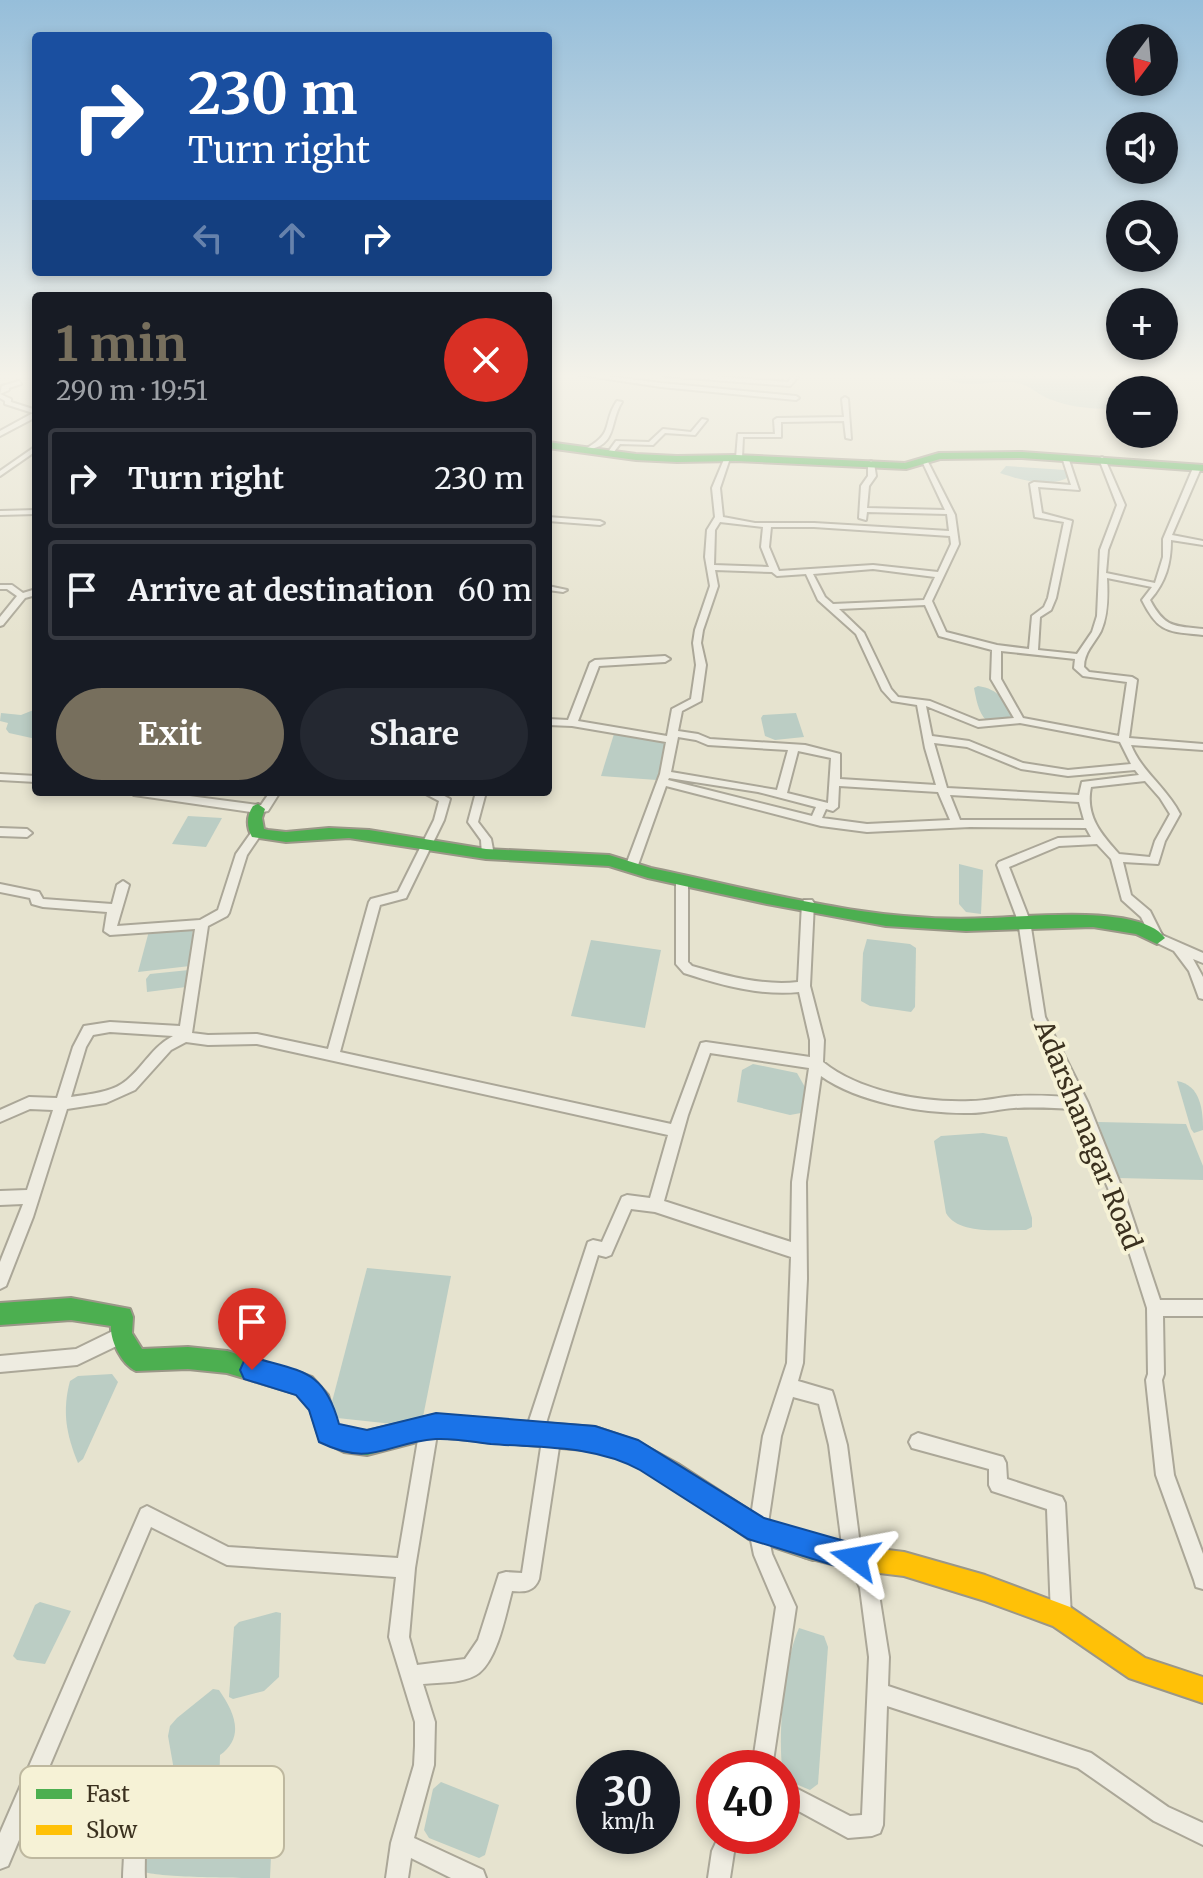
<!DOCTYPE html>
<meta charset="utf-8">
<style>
:root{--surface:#171b24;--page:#242831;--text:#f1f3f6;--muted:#9ea1a6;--line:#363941;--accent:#776f5d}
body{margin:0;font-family:Merriweather,serif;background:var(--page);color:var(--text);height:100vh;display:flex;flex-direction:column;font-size:30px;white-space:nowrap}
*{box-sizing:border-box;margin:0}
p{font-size:26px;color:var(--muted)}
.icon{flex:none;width:44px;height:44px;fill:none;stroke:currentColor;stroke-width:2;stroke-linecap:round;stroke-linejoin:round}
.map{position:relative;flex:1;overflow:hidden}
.side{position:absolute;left:32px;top:292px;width:520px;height:504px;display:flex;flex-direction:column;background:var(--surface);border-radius:8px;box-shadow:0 4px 12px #0003}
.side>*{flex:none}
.top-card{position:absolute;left:32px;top:32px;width:520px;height:244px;border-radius:8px;box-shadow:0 4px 12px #0003;background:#1a4fa0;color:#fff;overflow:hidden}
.needle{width:52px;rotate:196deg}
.tools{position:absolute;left:1106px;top:24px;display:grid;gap:16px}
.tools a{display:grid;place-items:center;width:72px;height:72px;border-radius:50%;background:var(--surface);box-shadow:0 4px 12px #0003;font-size:40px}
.speed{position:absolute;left:576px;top:1750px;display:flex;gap:16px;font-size:40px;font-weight:700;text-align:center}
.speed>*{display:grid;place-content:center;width:104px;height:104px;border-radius:50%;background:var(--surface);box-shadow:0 4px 12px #0003;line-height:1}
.speed small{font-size:20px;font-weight:400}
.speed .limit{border:12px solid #d22;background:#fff;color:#111}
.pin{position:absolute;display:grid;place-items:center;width:68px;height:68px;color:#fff;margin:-82px -34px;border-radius:50% 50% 50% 0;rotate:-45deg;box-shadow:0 0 8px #0007}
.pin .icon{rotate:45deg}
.me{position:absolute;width:88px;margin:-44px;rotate:283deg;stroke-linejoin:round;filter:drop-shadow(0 0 6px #0008)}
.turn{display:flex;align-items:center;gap:28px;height:168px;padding:0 24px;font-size:36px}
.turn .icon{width:104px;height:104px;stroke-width:2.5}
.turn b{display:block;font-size:56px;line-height:68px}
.lanes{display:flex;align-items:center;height:76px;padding:0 24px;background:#0003;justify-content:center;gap:40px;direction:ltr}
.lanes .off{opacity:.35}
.round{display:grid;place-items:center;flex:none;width:84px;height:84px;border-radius:42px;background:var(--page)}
.headline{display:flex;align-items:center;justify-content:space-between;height:136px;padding:0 24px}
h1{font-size:48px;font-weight:700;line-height:60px;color:var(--accent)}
.cta{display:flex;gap:16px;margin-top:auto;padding:16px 24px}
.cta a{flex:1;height:92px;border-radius:48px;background:var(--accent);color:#fff;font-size:32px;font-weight:700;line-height:92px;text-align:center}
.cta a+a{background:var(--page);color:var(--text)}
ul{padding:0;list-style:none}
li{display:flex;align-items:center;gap:24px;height:100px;margin:0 16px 12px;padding:0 8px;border:4px solid var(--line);border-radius:8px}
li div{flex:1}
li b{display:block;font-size:30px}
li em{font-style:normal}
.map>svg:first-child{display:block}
.water{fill:#bbcdc4}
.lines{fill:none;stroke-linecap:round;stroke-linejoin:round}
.street-casing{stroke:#aba798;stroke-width:4}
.fast-casing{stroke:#9b9788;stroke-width:4}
.slow-casing{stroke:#9b9788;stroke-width:4}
.street{fill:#eeece1;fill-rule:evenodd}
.fast{fill:#4caf50;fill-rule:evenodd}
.slow{fill:#ffc107;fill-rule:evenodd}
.route{fill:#1a73e8;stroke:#114b97;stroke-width:2}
.labels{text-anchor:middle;stroke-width:8;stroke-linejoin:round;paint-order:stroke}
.near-street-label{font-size:26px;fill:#3b311f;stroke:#f6f2d6}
.key{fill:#f6f2d6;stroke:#beb89f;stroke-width:2}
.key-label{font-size:22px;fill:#3b311f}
</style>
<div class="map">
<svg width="1203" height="1878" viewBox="0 0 1203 1878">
<rect width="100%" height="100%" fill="#e6e3cf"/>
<!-- water -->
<g class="water">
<path d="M 941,374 L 1137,374 L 1136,383 L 1145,390 L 1120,390 L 1120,401 L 1114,403 L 1114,408 C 1094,410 1071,407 1052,400 C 1037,395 1030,384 1013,382 C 991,380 958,391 941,374 Z"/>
<path d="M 1006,466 L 1065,470 L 1069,477 C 1050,488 1020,480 1000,473 Z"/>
<path d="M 978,686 C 999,689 1005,701 1015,718 L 986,720 C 978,712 976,698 974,688 Z"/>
<path d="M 36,709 L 36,739 L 9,733 L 6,729 L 8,723 L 0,721 L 1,713 L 21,715 Z"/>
<path d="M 796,713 L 804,737 L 775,740 L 765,736 L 761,718 L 763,715 Z"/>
<path d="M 614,734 L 666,742 L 657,780 L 601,776 Z"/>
<path d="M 188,816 L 222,818 L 206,847 L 172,844 Z"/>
<path d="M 959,864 L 983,870 L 981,914 L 966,912 L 959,904 Z"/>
<path d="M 193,926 L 190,966 L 138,972 L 149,931 Z"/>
<path d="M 867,939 L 910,944 L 916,948 L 915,1007 L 911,1012 L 870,1006 L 861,1001 L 863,953 Z"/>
<path d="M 591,940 L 661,950 L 645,1028 L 571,1016 Z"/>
<path d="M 189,970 L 186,987 L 147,992 L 146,979 L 150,974 Z"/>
<path d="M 753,1064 L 797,1073 L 806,1089 L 801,1113 L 790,1115 L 737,1102 L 742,1070 Z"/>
<path d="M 1177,1081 C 1201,1085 1203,1111 1203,1130 L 1194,1133 L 1191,1129 Z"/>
<path d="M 1098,1122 L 1186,1124 L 1203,1166 L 1203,1180 L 1117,1178 Z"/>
<path d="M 983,1133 L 1007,1137 L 1032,1218 L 1032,1227 L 1026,1230 C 1002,1229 959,1236 946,1213 L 934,1141 L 941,1136 Z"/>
<path d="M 367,1268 L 451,1276 L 421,1427 L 328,1417 Z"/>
<path d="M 112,1374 L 118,1382 L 83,1459 L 78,1463 C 66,1434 62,1411 70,1381 L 78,1376 Z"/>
<path d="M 40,1602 L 71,1611 L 45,1664 L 17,1660 L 13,1656 L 35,1605 Z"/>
<path d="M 276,1612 L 281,1613 L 279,1677 L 264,1691 L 233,1699 L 229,1697 L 234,1627 L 239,1622 Z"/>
<path d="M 799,1628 L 824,1636 L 828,1647 L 818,1784 L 810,1790 L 784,1779 C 776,1743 784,1661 799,1628 Z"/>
<path d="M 213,1689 L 219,1690 C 235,1713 245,1737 220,1755 L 219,1790 L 181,1810 L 168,1736 L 170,1726 L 177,1718 Z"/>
<path d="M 441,1782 L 499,1805 L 485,1855 L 479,1858 L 429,1838 L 424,1830 L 433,1789 Z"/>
<path d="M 269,1788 L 274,1791 L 270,1878 C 247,1878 154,1878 142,1871 L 146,1847 L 153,1840 L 201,1841 L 209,1831 L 218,1798 Z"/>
</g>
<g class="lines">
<defs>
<g id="street">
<path d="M 575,374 L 590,374 L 661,383 L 796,396 L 799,398 L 796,400 L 661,387 Z"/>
<path d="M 662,374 L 684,374 L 788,382 L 793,376 L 798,377 L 790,386 L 665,376 Z"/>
<path d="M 19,381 L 21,384 L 9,388 L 9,390 L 0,394 L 2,386 Z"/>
<path d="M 0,394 L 11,399 L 11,402 L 36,410 L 36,417 L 0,436 L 0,431 L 33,413 L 5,404 L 5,401 L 0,398 Z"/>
<path d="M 845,397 L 848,399 L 851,439 L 846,438 L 844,421 L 781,422 L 781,437 L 743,437 L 742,458 L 739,460 L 736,458 L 738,434 L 775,434 L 774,420 L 777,418 L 844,417 L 842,399 Z"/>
<path d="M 617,401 L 622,402 C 609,422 618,445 587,450 L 587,448 C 615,432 602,423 617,401 Z"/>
<path d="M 702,419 L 707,420 L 695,435 L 665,433 L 653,445 L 620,444 L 613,453 L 608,452 L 616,441 L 649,442 L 663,429 L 691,432 Z"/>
<path d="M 36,446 L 36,451 L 0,476 L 0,471 Z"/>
<path d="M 1065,455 L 1068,457 L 1079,490 L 1038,487 L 1042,513 L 1072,521 L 1056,598 L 1051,610 L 1040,617 L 1038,650 L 1077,654 L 1092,632 L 1097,616 L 1100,550 L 1117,505 L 1099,459 L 1102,457 L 1105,459 L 1125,505 L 1108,550 L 1106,573 L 1155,583 L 1163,557 L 1163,539 L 1193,468 L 1197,466 L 1201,468 L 1172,535 L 1203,541 L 1203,545 L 1171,540 C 1171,563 1166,582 1150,600 C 1165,628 1174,626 1203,629 L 1203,635 C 1168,631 1159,634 1142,600 L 1152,587 L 1107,578 C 1108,596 1108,615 1101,631 C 1094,644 1084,652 1084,667 L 1089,672 L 1132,677 L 1137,680 L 1129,738 L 1203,744 L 1203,750 L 1131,745 C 1141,771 1167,788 1180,814 L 1165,841 L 1158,864 L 1123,862 L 1131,895 L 1150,911 L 1162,935 L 1203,953 L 1203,963 L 1193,959 L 1203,977 L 1203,999 L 1199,998 L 1189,971 L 1174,951 L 1153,941 L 1141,917 L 1122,900 L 1111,859 L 1097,844 L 1059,846 L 1009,867 L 1030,921 L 1045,1017 L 1088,1103 L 1126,1198 L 1160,1300 L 1203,1300 L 1203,1316 L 1163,1316 L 1164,1374 L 1162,1380 L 1174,1475 L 1203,1554 L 1203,1589 L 1196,1587 L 1194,1580 L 1156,1475 L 1146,1380 L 1148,1374 L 1147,1308 L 1112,1198 L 1076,1109 C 1056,1108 1035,1107 1014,1108 C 999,1109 985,1113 971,1113 C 925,1114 859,1103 821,1076 L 806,1182 L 807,1279 L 803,1363 L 798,1381 L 832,1391 L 834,1397 L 847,1445 L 860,1545 L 878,1588 L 889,1657 L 888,1686 L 1091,1753 L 1168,1807 L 1203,1823 L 1203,1845 L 1154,1821 L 1078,1768 L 887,1706 L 883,1825 L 880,1833 L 872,1836 L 848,1838 L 782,1802 L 782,1781 L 850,1816 L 862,1815 L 869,1657 L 860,1588 L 842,1545 L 829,1445 L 819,1404 L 793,1397 L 781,1436 L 767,1530 L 772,1554 L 796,1607 L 772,1768 L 752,1768 L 776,1607 L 754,1555 L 749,1530 L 763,1436 L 787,1363 L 791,1257 L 655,1212 L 631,1209 L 611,1255 L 606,1257 L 598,1255 L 543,1433 L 540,1439 L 534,1442 L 528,1439 L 525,1433 L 588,1242 L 593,1240 L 602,1242 L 622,1197 L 627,1195 L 650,1198 L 668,1135 L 257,1044 L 208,1045 L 186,1042 L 171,1050 L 135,1090 L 106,1103 L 67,1109 L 33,1217 L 6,1286 L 0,1289 L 0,1262 L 23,1204 L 0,1205 L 0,1191 L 27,1190 L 53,1110 L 30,1109 L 0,1122 L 0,1110 L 29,1097 L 57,1098 L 73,1047 L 84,1026 L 110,1022 L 180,1026 L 195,929 L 110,935 L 104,931 L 107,912 L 43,907 L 32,904 L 30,898 L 0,892 L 0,884 L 39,892 L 43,899 L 112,904 L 117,885 L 123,881 L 129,885 L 117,926 L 200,920 L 218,910 L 236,854 L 253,830 L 261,830 L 262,833 L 247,855 L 229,913 L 227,916 L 208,926 L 192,1033 L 208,1035 L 257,1034 L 328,1049 L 369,902 L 371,899 L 398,892 L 434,820 L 439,801 L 422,792 L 437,792 L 450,799 L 444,820 L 406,898 L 380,905 L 340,1052 L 671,1124 L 701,1043 L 706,1042 L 810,1057 L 810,1040 L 799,992 C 760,996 721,985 684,973 L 676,964 L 676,879 L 682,875 L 688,879 L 688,962 L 692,966 C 727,976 762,986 798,982 L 802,903 L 804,900 L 812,900 L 814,903 L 810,986 L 824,1040 L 823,1062 C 860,1092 924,1103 971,1101 C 986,1101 1000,1097 1015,1096 C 1034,1095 1052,1096 1071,1097 L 1033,1017 L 1018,921 L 997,865 L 999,862 L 1058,838 L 1091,837 L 1086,828 L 970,827 L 867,832 L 821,826 L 666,786 L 638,865 L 632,869 L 626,865 L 660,774 L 666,742 L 572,726 L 548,725 L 548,719 L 568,720 L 590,663 L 595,660 L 665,656 L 670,659 L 665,662 L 599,666 L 578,721 L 667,736 L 672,709 L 691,699 L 696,665 L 693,643 L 695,630 L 710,586 L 705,557 L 707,530 L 715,517 L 712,488 L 725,457 L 730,458 L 720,488 L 723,517 L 755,523 L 814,523 L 949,531 L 947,514 L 867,512 L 866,520 L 859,518 L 861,486 L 868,476 L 868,463 L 871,461 L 874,463 L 876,476 L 869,486 L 867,508 L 945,510 L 922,461 L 927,460 L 955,515 L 959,544 L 932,601 L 946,632 L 997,645 L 1029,649 L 1032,616 L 1044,607 L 1048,598 L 1064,522 L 1035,517 L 1030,484 L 1034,482 L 1071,485 L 1062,457 ZM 720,522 L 763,527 L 761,547 L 769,567 L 714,565 L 715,530 ZM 771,527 L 814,527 L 950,536 L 951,544 L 938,572 L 873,565 L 779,571 L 769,547 ZM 873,569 L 935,577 L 924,600 L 833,604 L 825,597 L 813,574 ZM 715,570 L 772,572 L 777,576 L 806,574 L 818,600 L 856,634 L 882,690 L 892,701 L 917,705 L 925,748 L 936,785 L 840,779 L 840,754 L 805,745 L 710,739 L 698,734 L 678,731 L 682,711 L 701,701 L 706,665 L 701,643 L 703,630 L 718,586 ZM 925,605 L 939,636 L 992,650 L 991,679 L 1014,718 L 979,721 L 930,701 L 898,697 L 891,689 L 864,633 L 839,609 ZM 1001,651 L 1075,659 L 1074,668 L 1083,676 L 1127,682 L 1119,736 L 1023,718 L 1001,679 ZM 926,706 L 978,727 L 1020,723 L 1120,742 L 1131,764 L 1068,770 L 1023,763 L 969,741 L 932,736 ZM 678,737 L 696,740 L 708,745 L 788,750 L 777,790 L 671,772 ZM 934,743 L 967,747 L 1021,769 L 1068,776 L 1135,770 L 1139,775 L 1082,782 L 1079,795 L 947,788 ZM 798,751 L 831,758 L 828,803 L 787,793 ZM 669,778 L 758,792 L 816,807 L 812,816 L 668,780 ZM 1145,781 L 1160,798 L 1170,814 L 1155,841 L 1150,857 L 1119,854 C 1101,834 1085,816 1091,787 ZM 839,786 L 938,792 L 950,820 L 867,824 L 822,818 L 826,809 L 833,811 L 838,807 ZM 950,795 L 1079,802 L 1084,820 L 960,820 ZM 110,1032 L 173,1036 C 152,1047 144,1066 127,1080 C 112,1093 89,1094 71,1097 L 86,1047 L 93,1035 ZM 710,1053 L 809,1068 L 792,1182 L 791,1242 L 664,1201 L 688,1115 Z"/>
<path d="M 36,510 L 36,514 L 0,515 L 0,511 Z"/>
<path d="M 548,517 L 600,521 L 604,523 L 600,525 L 548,521 Z"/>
<path d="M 0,585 L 12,585 L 23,593 L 36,589 L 36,595 L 25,598 L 3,625 L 0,626 L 0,617 L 17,596 L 7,589 L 0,589 Z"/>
<path d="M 548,586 L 567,590 L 563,592 L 548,590 Z"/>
<path d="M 0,774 L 36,776 L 36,782 L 0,780 Z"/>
<path d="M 129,792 L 159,792 L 258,805 L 261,805 L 270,792 L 280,792 L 268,811 L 258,813 L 134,795 Z"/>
<path d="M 476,792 L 486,792 L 478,822 L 491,839 L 494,855 L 488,859 L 482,855 L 481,840 L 468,822 Z"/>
<path d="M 0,828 L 27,829 L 32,833 L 27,837 L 0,836 Z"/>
<path d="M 121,1327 L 127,1329 L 129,1335 L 127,1341 L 77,1365 L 0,1372 L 0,1356 L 76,1349 Z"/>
<path d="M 429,1419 L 435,1422 L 438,1428 L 415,1568 L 409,1637 L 417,1665 L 465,1659 L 478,1640 L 499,1574 L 506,1572 L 522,1573 L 543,1434 L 546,1428 L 552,1425 L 558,1428 L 561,1434 L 539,1579 C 534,1592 524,1592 512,1591 C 506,1613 498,1658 479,1673 C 464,1684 441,1682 423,1684 L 435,1722 L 434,1765 L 414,1838 L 483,1870 L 486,1878 L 451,1878 L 411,1858 L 408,1878 L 386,1878 L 391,1843 L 414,1765 L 415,1746 L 415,1722 L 389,1637 L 396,1577 L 227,1565 L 151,1527 L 47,1772 C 81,1781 130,1790 142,1827 C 147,1843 144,1862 145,1878 L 123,1878 C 123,1864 126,1847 122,1833 C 116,1807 62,1797 40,1790 L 8,1866 L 0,1869 L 0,1833 L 141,1509 L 147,1506 L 153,1509 L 228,1547 L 398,1558 L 420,1428 L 423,1422 Z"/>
<path d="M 918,1433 L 1003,1457 L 1006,1463 L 1007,1479 L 1062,1497 L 1065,1503 L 1071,1616 L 1068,1623 L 1061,1626 L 1054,1623 L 1051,1616 L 1047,1509 L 992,1491 L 989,1485 L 989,1469 L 912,1448 L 909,1442 L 912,1436 Z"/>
<path d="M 719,1836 L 741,1836 L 734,1852 L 730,1878 L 708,1878 L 712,1851 Z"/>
</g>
<g id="fast">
<path d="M 548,442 L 636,454 L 677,456 L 736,455 L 905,463 L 939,453 L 1022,452 L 1203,465 L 1203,471 L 1022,458 L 940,459 L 906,469 L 736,461 L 677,462 L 636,460 L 548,448 Z"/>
<path d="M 258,804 L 265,809 L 262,818 L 264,829 L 268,830 L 286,832 L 329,828 L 369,830 L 486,849 L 609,855 L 651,868 C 761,891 874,924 988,918 C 1026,917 1141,904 1165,938 L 1157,944 L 1136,934 L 1093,927 L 966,931 L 886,926 L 767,904 L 648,878 L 609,866 L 486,859 L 349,838 L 286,842 L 252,837 C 246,826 247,815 253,806 Z"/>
<path d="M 71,1298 L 130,1309 L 133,1317 L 132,1333 L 142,1349 L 188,1347 L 227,1351 L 304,1374 L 312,1377 L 328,1395 L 337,1425 L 346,1429 L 367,1431 L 436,1415 L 595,1427 L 636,1441 L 678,1464 L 764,1520 L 822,1539 L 825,1548 L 822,1557 L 813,1560 L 749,1539 L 662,1480 L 623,1459 L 595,1451 L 436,1437 L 367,1455 L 344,1452 L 320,1440 L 310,1409 L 297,1394 L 227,1373 L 188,1369 L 136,1371 C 122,1365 110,1341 111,1326 L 71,1320 L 0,1325 L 0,1303 Z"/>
</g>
<path id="slow" d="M 813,1536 L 855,1546 L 904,1552 L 985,1575 L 1070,1607 L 1145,1658 L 1203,1677 L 1203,1703 L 1129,1678 L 1053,1626 L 985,1601 L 904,1576 L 855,1570 L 804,1557 L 801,1548 L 804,1539 Z"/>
</defs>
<!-- street casing -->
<use href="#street" class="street-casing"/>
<!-- fast casing -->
<use href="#fast" class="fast-casing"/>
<!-- slow casing -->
<use href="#slow" class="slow-casing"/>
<!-- street -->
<use href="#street" class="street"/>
<!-- fast -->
<use href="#fast" class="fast"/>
<!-- slow -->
<use href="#slow" class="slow"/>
</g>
<!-- sky -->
<linearGradient id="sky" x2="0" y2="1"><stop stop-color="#96beda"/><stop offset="0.59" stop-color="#f4f2e9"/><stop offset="1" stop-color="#f4f2e9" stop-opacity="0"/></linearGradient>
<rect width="1203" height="637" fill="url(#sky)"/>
<!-- route -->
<path class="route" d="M 252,1357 C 302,1372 324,1369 339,1424 L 367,1430 L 436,1413 L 595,1426 L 638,1440 L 764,1518 L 855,1544 L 865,1548 L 869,1558 L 865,1568 L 855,1572 L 748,1539 L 640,1470 C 595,1445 541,1448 491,1444 C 473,1442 454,1438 436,1439 C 384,1443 373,1468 319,1442 L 309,1410 L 296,1395 L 244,1379 L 240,1370 L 244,1361 Z"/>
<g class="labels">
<!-- near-street labels -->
<g class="near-street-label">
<text transform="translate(1088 1135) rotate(68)" y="9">Adarshanagar Road</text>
</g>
</g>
<!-- legend -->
<rect x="20" y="1766" width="264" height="92" rx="12" class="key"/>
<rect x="36" y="1789" width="36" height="10" fill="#4caf50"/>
<rect x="36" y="1825" width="36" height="10" fill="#ffc107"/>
<g class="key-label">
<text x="86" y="1802">Fast</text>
<text x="86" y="1838">Slow</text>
</g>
</svg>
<div class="tools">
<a><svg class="needle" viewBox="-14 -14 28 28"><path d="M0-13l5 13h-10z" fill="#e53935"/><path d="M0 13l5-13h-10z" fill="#9ea1a6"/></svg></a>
<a><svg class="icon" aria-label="sound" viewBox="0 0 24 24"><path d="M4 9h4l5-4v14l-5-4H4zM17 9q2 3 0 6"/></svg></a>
<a><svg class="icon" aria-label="search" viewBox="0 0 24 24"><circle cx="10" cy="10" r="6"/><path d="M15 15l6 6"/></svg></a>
<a>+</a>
<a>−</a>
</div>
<div class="speed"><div>30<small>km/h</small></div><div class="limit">40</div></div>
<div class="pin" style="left:252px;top:1370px;background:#d93025"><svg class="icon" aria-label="arrive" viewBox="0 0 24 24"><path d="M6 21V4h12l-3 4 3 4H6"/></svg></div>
<svg class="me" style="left:855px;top:1558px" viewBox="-20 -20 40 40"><path d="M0-17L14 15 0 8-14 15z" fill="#1a73e8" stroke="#fff" stroke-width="4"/></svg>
<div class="top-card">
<div class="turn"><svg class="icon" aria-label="right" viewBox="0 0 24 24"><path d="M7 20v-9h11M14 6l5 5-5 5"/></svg><div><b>230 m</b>Turn right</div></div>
<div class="lanes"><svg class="icon off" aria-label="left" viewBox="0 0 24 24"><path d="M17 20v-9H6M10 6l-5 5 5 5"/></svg><svg class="icon off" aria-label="ahead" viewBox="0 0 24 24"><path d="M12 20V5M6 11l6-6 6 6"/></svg><svg class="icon" aria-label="right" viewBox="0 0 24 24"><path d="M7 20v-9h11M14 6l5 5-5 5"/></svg></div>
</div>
<section class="side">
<div class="headline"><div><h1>1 min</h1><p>290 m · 19:51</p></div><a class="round" style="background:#d93025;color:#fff"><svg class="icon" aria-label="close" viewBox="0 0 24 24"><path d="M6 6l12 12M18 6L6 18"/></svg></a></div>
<ul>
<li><svg class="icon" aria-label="right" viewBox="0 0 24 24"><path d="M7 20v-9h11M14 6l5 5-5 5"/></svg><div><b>Turn right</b></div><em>230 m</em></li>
<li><svg class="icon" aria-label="arrive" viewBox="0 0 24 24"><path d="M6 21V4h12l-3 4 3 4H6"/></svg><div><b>Arrive at destination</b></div><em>60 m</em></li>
</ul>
<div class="cta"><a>Exit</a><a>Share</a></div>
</section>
</div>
